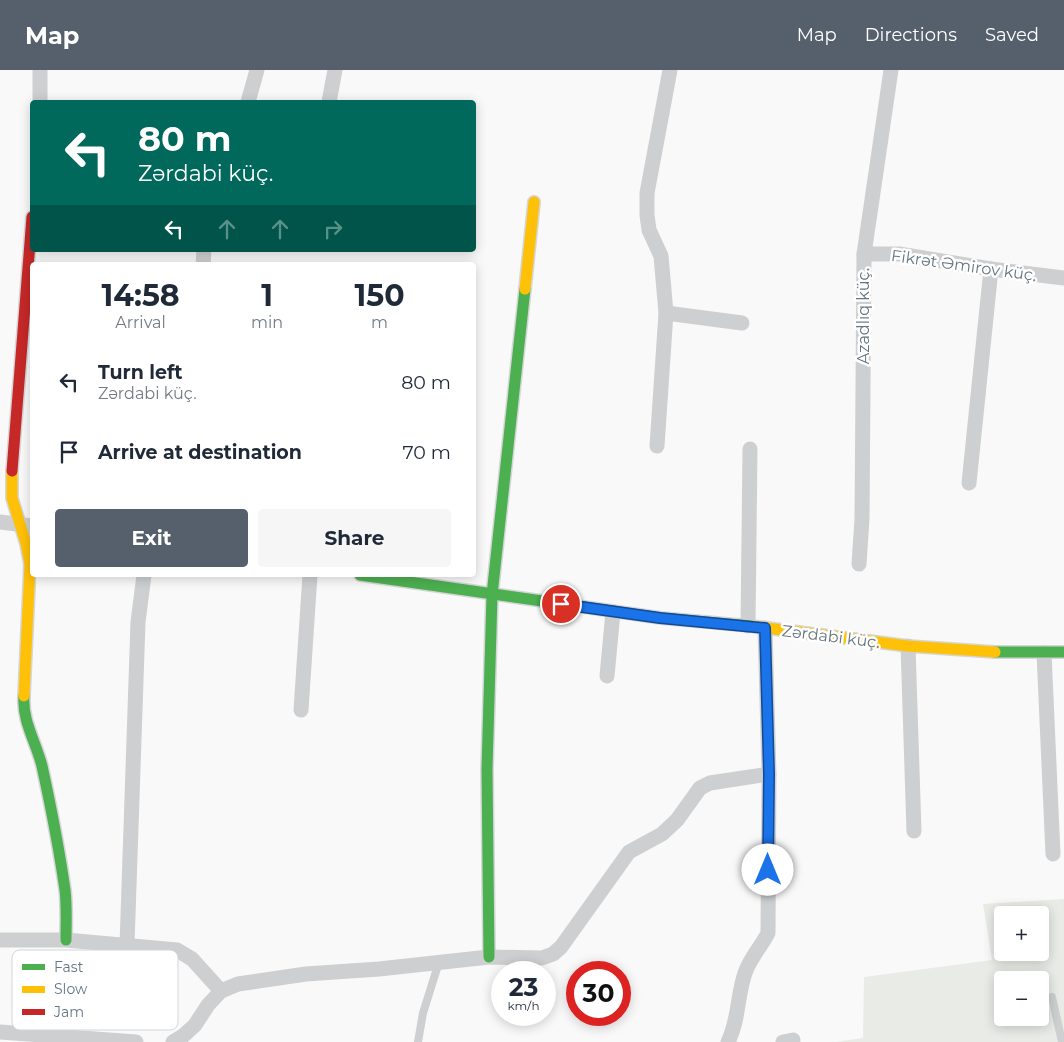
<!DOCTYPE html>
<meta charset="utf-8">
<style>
:root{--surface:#fff;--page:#f6f6f7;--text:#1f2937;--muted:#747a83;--accent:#56606c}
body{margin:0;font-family:Montserrat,sans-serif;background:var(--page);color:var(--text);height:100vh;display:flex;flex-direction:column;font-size:19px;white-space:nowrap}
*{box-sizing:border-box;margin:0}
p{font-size:16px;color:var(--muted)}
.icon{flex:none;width:28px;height:28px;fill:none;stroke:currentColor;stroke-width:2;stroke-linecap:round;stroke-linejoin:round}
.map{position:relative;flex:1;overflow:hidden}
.sheet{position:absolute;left:30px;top:192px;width:446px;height:315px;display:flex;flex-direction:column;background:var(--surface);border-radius:5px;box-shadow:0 2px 12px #0003}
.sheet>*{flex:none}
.banner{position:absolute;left:30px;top:30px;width:446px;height:152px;border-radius:5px;box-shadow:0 2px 12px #0003;background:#00695c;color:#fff;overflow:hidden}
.tools{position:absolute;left:994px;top:836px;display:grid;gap:10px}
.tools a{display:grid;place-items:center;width:55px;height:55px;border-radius:5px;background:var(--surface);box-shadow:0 2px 12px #0003;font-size:25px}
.speed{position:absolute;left:491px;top:891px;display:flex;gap:10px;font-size:25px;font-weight:700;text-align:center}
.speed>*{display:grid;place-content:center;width:65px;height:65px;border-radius:50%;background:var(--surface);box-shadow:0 2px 12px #0003;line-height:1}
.speed small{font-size:12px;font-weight:400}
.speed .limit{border:8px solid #d22;background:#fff;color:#111}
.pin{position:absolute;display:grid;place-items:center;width:42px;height:42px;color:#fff;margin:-21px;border:2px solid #fff;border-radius:50%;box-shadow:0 1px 5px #0007}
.me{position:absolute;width:55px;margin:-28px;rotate:0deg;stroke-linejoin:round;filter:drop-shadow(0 0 4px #0008)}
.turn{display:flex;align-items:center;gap:18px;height:105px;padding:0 25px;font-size:22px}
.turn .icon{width:65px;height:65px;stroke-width:2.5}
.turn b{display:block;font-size:35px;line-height:42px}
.lanes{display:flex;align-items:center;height:48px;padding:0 25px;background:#0003;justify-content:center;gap:25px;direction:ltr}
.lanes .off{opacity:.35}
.eta{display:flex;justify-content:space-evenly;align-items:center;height:85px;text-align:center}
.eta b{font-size:30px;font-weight:700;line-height:35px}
.button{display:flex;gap:10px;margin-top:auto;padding:10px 25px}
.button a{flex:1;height:58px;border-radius:5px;background:var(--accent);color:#fff;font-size:20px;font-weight:700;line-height:58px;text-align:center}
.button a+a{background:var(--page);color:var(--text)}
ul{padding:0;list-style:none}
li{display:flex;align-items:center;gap:15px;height:70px;padding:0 25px}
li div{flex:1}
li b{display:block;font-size:19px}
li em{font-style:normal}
header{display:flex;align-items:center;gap:30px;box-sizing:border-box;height:70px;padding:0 25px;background:var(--accent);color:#fff}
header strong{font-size:24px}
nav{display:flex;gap:28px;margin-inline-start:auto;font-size:18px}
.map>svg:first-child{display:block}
.green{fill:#e8ebe6;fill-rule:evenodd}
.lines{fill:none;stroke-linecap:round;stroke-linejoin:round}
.fast-casing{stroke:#d5d6d7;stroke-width:14}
.slow-casing{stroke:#d5d6d7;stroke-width:14}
.jam-casing{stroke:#d5d6d7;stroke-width:14}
.lane{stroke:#cecfd0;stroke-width:8}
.street{stroke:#cecfd0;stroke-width:15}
.fast{stroke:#4caf50;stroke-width:11}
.slow{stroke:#ffc107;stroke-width:11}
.jam{stroke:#c62828;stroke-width:11}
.route-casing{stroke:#114b97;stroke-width:12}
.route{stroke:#1a73e8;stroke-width:9}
.labels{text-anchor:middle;stroke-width:5;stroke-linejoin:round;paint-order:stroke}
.street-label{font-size:16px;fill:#657683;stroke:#fff}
.key{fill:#fff;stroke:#d1d6da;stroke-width:1}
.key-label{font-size:14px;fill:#657683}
</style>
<header>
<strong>Map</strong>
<nav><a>Map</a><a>Directions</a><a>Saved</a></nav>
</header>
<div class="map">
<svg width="1064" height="972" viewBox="0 0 1064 972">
<rect width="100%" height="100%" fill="#f9f9f9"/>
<!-- green -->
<path class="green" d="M 1064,829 L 1064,972 L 835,972 L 863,968 L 864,907 L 992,890 L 983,834 ZM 1002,845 L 1040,845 L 1040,882 L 1002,882 ZM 1002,910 L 1040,910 L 1040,948 L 1002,948 Z"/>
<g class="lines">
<defs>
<g id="fast">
<path d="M 360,505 L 661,548 L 751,556"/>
<path d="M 995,582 L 1064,582"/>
<path d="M 24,626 C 22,651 36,672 42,696 C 51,737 59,778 65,820 C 67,836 66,854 66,870"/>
<path d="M 489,887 L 487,699 L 492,525 L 525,219"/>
</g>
<g id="slow">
<path d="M 525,219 L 534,132"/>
<path d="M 12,401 L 12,428 L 26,474 L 30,494 L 24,626"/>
<path d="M 751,556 L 908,576 L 995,582"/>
</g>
<path id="jam" d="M 12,401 L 32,147"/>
</defs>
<!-- fast casing -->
<use href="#fast" class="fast-casing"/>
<!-- slow casing -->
<use href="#slow" class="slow-casing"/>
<!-- jam casing -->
<use href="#jam" class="jam-casing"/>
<!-- lane -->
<g class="lane">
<path d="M 1052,927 L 1062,972"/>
<path d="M 418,972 L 423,943 L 439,892"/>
</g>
<!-- street -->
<g class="street">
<path d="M 40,32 L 40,0"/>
<path d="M 248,32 L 257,0"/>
<path d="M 329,32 L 335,0"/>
<path d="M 864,184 L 899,184 L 991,199 L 1064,208"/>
<path d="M 203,195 L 204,180"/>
<path d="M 666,243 L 742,253"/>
<path d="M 657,376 L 666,243 L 661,186 L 649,160 L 647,145 L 647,123 L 670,0"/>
<path d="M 969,413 L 991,199"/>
<path d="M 0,452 L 32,456"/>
<path d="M 859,494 L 862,449 L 864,184 L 891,0"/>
<path d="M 748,556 L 750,379"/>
<path d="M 908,576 L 914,761"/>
<path d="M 1044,583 L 1053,784"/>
<path d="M 607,606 L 613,542"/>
<path d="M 301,640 L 310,505"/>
<path d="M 0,870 L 66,870 L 177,880 L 192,889 L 221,921"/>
<path d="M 127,875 L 138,552 L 144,505"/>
<path d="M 0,962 L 136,972"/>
<path d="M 173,972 L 183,966 L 195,955 L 208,935 L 221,921 L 238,914 L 306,904 L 379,899 L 489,887 L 542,888 L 553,884 L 561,877 L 629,782 L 662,764 L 677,750 L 700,718 L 710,713 L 769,704"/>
<path d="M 728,972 C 739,950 737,926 745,903 C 750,888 761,877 768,863 L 769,704 L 765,558"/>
<path d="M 783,972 L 793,970"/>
</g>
<!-- fast -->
<use href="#fast" class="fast"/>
<!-- slow -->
<use href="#slow" class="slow"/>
<!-- jam -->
<use href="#jam" class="jam"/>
</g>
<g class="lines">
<defs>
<path id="route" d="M 561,534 L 660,548 L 765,558 L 769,704 L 768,800"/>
</defs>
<!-- route casing -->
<use href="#route" class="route-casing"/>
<!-- route -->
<use href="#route" class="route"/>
</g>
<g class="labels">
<!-- street labels -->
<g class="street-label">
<text transform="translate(964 195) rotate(8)" y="6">Fikrət Əmirov küç.</text>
<text transform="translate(863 246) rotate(-90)" y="6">Azadlıq küç.</text>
<text transform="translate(831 566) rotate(7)" y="6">Zərdabi küç.</text>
</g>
</g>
<!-- legend -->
<rect x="12" y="880" width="166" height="80" rx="8" class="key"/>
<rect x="22" y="894" width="23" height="6" fill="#4caf50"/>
<rect x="22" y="916" width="23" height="7" fill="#ffc107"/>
<rect x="22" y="939" width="23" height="6" fill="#c62828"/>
<g class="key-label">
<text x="54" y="902">Fast</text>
<text x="54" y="924">Slow</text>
<text x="54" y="947">Jam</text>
</g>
</svg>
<div class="tools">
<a>+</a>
<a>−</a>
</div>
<div class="speed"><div>23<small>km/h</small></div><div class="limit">30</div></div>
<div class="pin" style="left:561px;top:534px;background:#d93025"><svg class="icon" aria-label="arrive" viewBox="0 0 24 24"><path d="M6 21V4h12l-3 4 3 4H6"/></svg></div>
<svg class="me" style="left:768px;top:800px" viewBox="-20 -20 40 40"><circle r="19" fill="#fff"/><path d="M0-13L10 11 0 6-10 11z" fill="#1a73e8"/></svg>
<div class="banner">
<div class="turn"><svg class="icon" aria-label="left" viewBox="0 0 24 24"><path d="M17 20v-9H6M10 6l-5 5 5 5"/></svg><div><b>80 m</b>Zərdabi küç.</div></div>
<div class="lanes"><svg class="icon" aria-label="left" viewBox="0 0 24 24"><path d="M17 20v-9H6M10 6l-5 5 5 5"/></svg><svg class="icon off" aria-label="ahead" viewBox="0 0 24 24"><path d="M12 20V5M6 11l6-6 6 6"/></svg><svg class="icon off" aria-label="ahead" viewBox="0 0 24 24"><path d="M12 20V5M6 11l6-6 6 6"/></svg><svg class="icon off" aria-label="right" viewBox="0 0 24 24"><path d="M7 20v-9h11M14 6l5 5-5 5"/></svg></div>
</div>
<section class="sheet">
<div class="eta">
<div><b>14:58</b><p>Arrival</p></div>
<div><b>1</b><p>min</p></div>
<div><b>150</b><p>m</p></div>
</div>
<ul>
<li><svg class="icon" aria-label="left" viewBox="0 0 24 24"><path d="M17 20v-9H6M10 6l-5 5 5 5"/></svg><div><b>Turn left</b><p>Zərdabi küç.</p></div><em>80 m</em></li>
<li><svg class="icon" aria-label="arrive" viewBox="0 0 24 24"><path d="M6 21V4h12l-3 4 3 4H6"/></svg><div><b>Arrive at destination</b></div><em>70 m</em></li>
</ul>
<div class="button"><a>Exit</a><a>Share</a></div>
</section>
</div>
